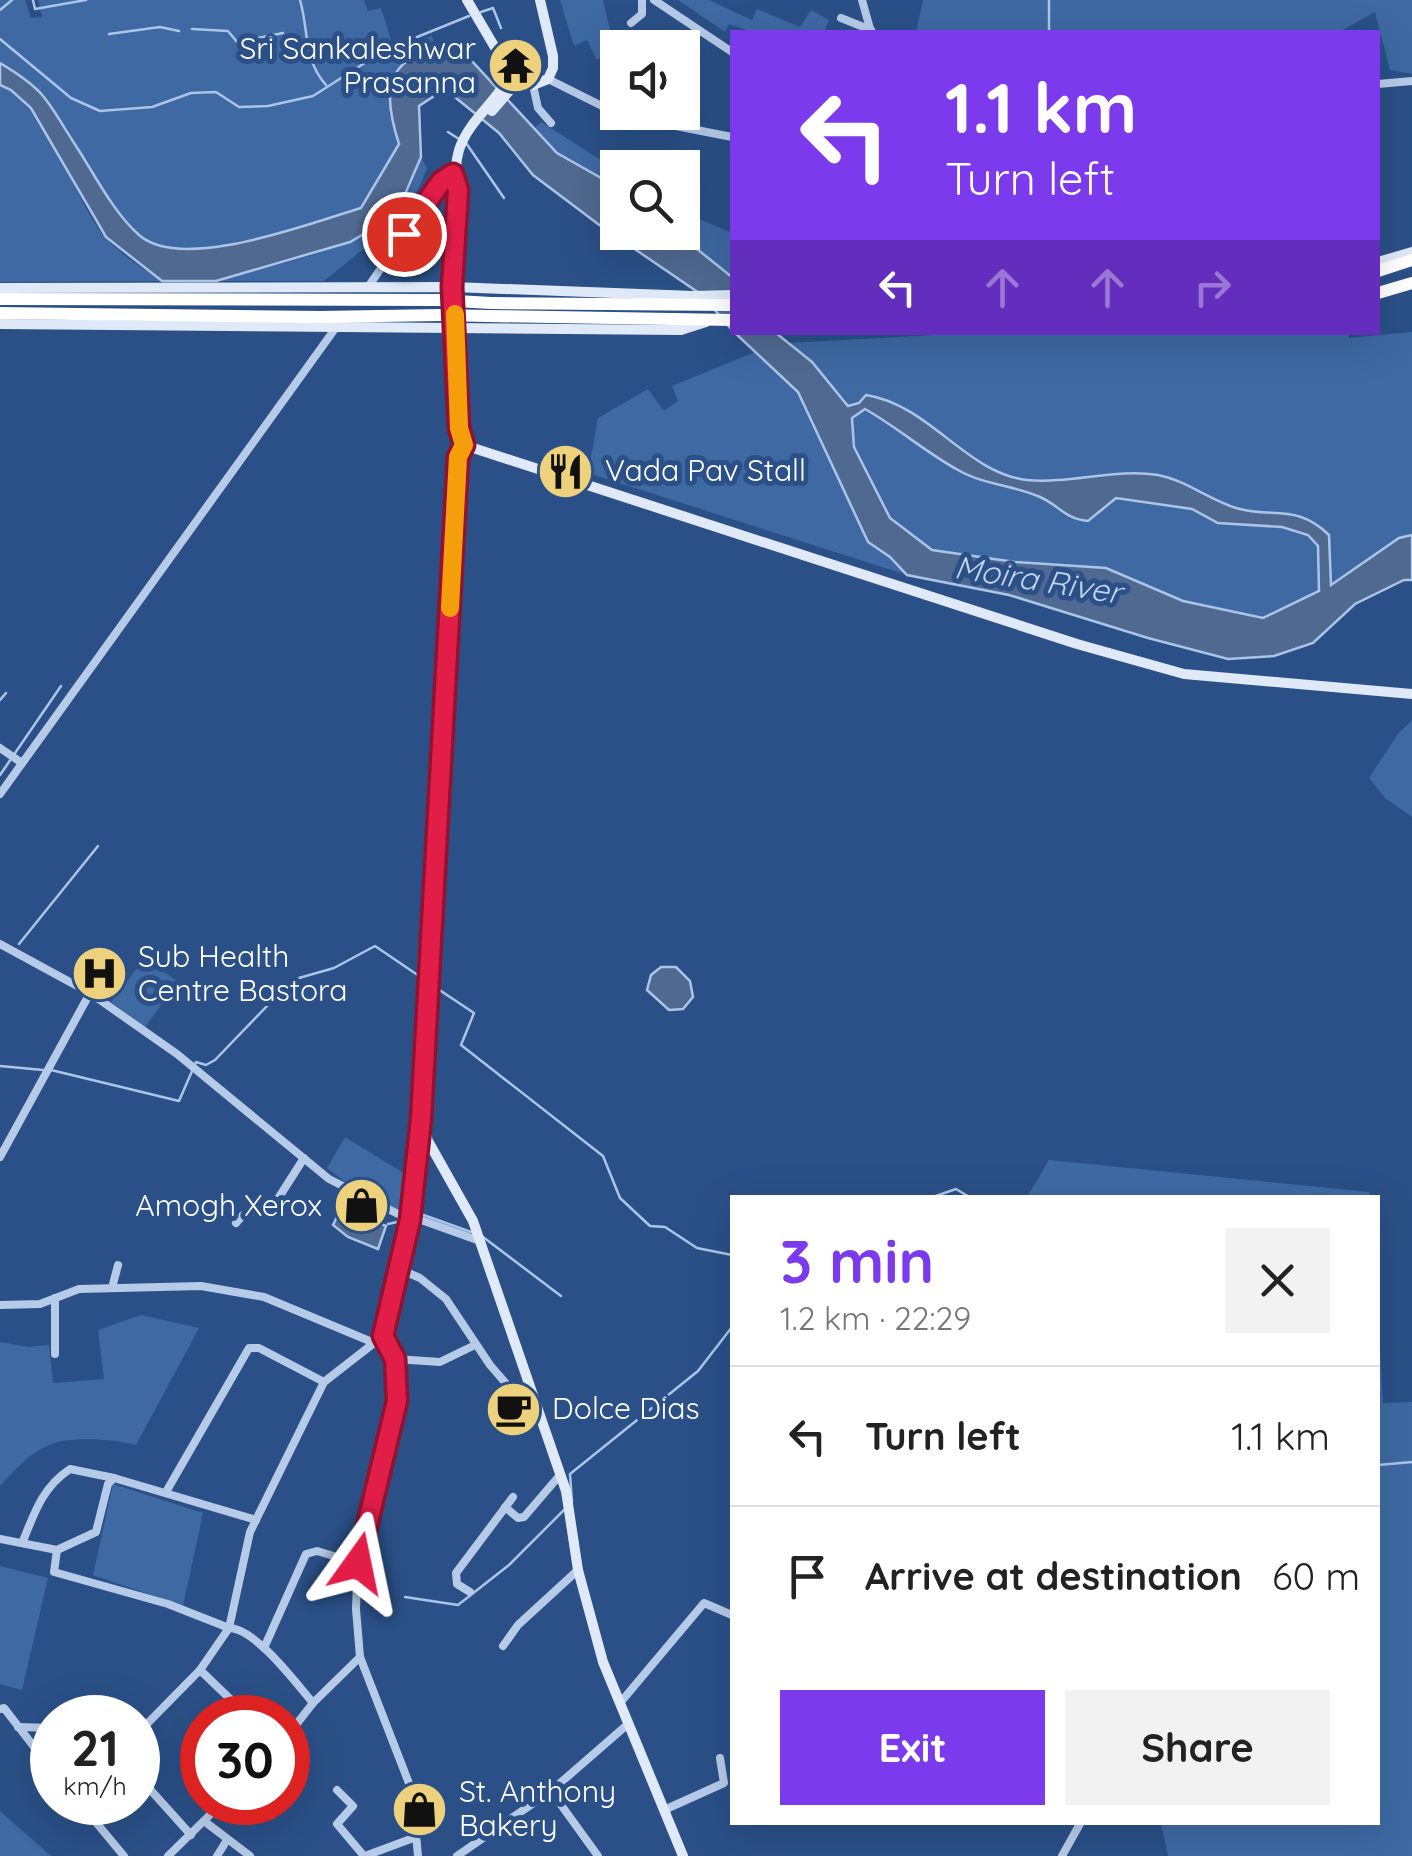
<!DOCTYPE html>
<meta charset="utf-8">
<style>
:root{--surface:#fff;--page:#f2f2f2;--text:#222;--muted:#767676;--line:#e0e0e0;--accent:#7c3aed}
body{margin:0;font-family:Quicksand,sans-serif;background:var(--page);color:var(--text);height:100vh;display:flex;flex-direction:column;font-size:38px;white-space:nowrap}
*{box-sizing:border-box;margin:0}
p{font-size:32px;color:var(--muted)}
.icon{flex:none;width:55px;height:55px;fill:none;stroke:currentColor;stroke-width:2;stroke-linecap:round;stroke-linejoin:round}
.map{position:relative;flex:1;overflow:hidden}
.panel{position:absolute;left:730px;top:1195px;width:650px;height:630px;display:flex;flex-direction:column;background:var(--surface);border-radius:0px;box-shadow:0 10px 40px #0002}
.panel>*{flex:none}
.hud{position:absolute;left:730px;top:30px;width:650px;height:305px;border-radius:0px;box-shadow:0 10px 40px #0002;background:#7c3aed;color:#fff;overflow:hidden}
.controls{position:absolute;left:600px;top:30px;display:grid;gap:20px}
.controls a{display:grid;place-items:center;width:100px;height:100px;border-radius:0px;background:var(--surface);box-shadow:0 10px 40px #0002;font-size:50px}
.speed{position:absolute;left:30px;top:1695px;display:flex;gap:20px;font-size:50px;font-weight:700;text-align:center}
.speed>*{display:grid;place-content:center;width:130px;height:130px;border-radius:50%;background:var(--surface);box-shadow:0 10px 40px #0002;line-height:1}
.speed small{font-size:25px;font-weight:400}
.speed .limit{border:15px solid #d22;background:#fff;color:#111}
.pin{position:absolute;display:grid;place-items:center;width:85px;height:85px;color:#fff;margin:-42px;border:5px solid #fff;border-radius:50%;box-shadow:0 2px 10px #0007}
.me{position:absolute;width:110px;margin:-55px;rotate:12deg;stroke-linejoin:round;filter:drop-shadow(0 0 8px #0008)}
.turn{display:flex;align-items:center;gap:35px;height:210px;padding:0 50px;font-size:45px}
.turn .icon{width:130px;height:130px;stroke-width:2.5}
.turn b{display:block;font-size:70px;line-height:85px}
.lanes{display:flex;align-items:center;height:95px;padding:0 50px;background:#0003;justify-content:center;gap:50px;direction:ltr}
.lanes .off{opacity:.35}
.round{display:grid;place-items:center;flex:none;width:105px;height:105px;border-radius:0px;background:var(--page)}
.headline{display:flex;align-items:center;justify-content:space-between;height:170px;padding:0 50px}
h1{font-size:60px;font-weight:700;line-height:75px;color:var(--accent)}
.cta{display:flex;gap:20px;margin-top:auto;padding:20px 50px}
.cta a{flex:1;height:115px;border-radius:0px;background:var(--accent);color:#fff;font-size:40px;font-weight:700;line-height:115px;text-align:center}
.cta a+a{background:var(--page);color:var(--text)}
ul{padding:0;list-style:none}
li{display:flex;align-items:center;gap:30px;height:140px;padding:0 50px;border-top:2px solid var(--line)}
li div{flex:1}
li b{display:block;font-size:38px}
li em{font-style:normal}
.map>svg:first-child{display:block}
.green{fill:#3e69a3}
.water{fill:#4f6990;stroke:#abc5e8;stroke-width:2.5;fill-rule:evenodd}
.lines{fill:none;stroke-linecap:round;stroke-linejoin:round}
.stream{stroke:#abc5e8;stroke-width:2.5}
.street{stroke:#b6cbe8;stroke-width:8}
.secondary{stroke:#dfe9f7;stroke-width:10}
.highway{stroke:#fff;stroke-width:12}
.highway-bridge{stroke:#fff;stroke-width:12}
.route-casing{stroke:#92132f;stroke-width:25}
.route{stroke:#e11d48;stroke-width:18}
.slow{stroke:#f59e0b;stroke-width:18}
.labels{text-anchor:middle;stroke-width:10;stroke-linejoin:round;paint-order:stroke}
.poi-label{font-size:30px;fill:#fff;stroke:#2a5087;text-anchor:start}
.water-label{font-size:32px;font-style:italic;fill:#c1d5ef;stroke:#2a5087}
</style>
<div class="map">
<svg width="1412" height="1856" viewBox="0 0 1412 1856">
<rect width="100%" height="100%" fill="#2a5087"/>
<!-- green -->
<g class="green">
<path d="M 0,0 L 25,0 L 31,18 L 42,17 L 38,0 L 364,0 L 368,11 L 381,8 L 394,49 L 432,36 L 436,52 L 430,51 L 389,113 L 399,144 L 361,208 C 310,223 182,273 139,235 C 113,212 95,175 76,146 C 47,102 49,92 0,63 Z"/>
<path d="M 560,0 L 603,0 L 614,47 L 597,60 L 587,40 L 574,46 Z"/>
<path d="M 678,0 L 709,0 L 752,20 L 757,9 L 800,27 L 811,10 L 829,20 L 824,32 L 752,32 L 729,24 L 725,32 Z"/>
<path d="M 923,0 L 1412,0 L 1412,74 L 1390,70 L 1375,12 L 1339,32 L 916,32 Z"/>
<path d="M 0,85 C 54,108 70,196 106,238 C 121,255 143,269 162,281 L 0,282 Z"/>
<path d="M 541,122 L 617,170 L 617,187 L 557,153 L 534,129 Z"/>
<path d="M 421,157 L 427,168 L 419,188 L 398,221 L 324,281 L 216,281 C 266,266 367,249 398,207 C 409,194 416,173 421,157 Z"/>
<path d="M 683,212 L 732,233 L 732,277 L 677,233 L 682,232 Z"/>
<path d="M 988,332 L 1348,332 L 1349,338 L 1412,332 L 1412,535 L 1399,538 L 1330,586 L 1264,618 L 1183,601 L 1106,568 L 1015,562 L 932,550 L 890,518 L 854,447 L 852,418 L 845,399 L 789,343 Z"/>
<path d="M 755,352 L 798,392 L 868,542 L 890,557 L 907,575 L 588,473 L 598,418 L 648,389 L 664,411 L 678,401 L 672,386 Z"/>
<path d="M 1412,720 L 1412,817 L 1385,798 L 1369,778 L 1398,734 Z"/>
<path d="M 145,958 L 178,982 L 145,1027 L 111,1002 Z"/>
<path d="M 345,1137 L 410,1177 L 401,1211 L 355,1189 L 327,1168 Z"/>
<path d="M 1049,1160 L 1369,1192 L 1370,1197 L 1027,1197 Z"/>
<path d="M 141,1315 L 199,1328 L 136,1445 C 114,1439 69,1436 49,1445 C 29,1453 14,1471 0,1486 L 0,1342 L 28,1347 L 49,1345 L 53,1383 L 104,1379 L 98,1330 Z"/>
<path d="M 1378,1315 L 1383,1403 L 1412,1402 L 1412,1856 L 1168,1856 L 1161,1823 L 1378,1822 Z"/>
<path d="M 113,1484 L 203,1513 L 183,1606 L 93,1575 Z"/>
<path d="M 0,1566 L 48,1578 L 22,1690 L 0,1684 Z"/>
<path d="M 0,1811 L 51,1856 L 0,1856 Z"/>
</g>
<!-- water -->
<g class="water">
<path d="M 430,51 L 469,58 L 557,153 L 617,187 L 618,232 L 677,233 L 732,277 L 732,330 L 702,295 L 598,224 L 533,175 L 499,133 L 445,89 L 419,106 L 421,157 L 400,206 L 384,222 L 350,242 L 216,281 L 162,281 L 106,237 L 31,108 L 11,90 L 0,85 L 0,63 C 49,92 47,102 76,146 C 95,175 113,212 139,235 C 182,273 310,223 361,208 L 399,144 C 386,104 380,63 430,51 Z"/>
<path d="M 735,333 L 776,333 L 812,362 L 848,406 L 859,403 L 866,395 C 930,405 966,473 1027,480 C 1070,484 1116,468 1158,475 C 1185,480 1210,500 1236,508 C 1273,519 1296,503 1329,535 L 1331,585 L 1399,538 L 1412,535 L 1412,580 L 1404,580 L 1355,604 L 1313,643 L 1274,656 L 1228,659 L 1148,638 L 1009,595 L 907,575 L 890,557 L 868,542 L 798,392 ZM 865,409 C 897,427 925,452 958,470 C 984,485 1013,485 1040,497 C 1060,506 1065,519 1088,521 L 1116,498 L 1192,509 L 1218,523 L 1282,527 L 1308,535 L 1318,546 L 1319,591 L 1263,618 L 1183,601 L 1106,568 L 1015,562 L 932,550 L 890,518 L 854,447 L 852,418 Z"/>
<path d="M 661,967 L 676,967 L 690,981 L 693,997 L 683,1009 L 669,1010 L 647,990 L 651,975 Z"/>
<path d="M 342,1207 L 386,1226 L 378,1249 L 348,1237 L 333,1225 Z"/>
</g>
<g class="lines">
<!-- stream -->
<g class="stream">
<path d="M 33,0 L 35,9 L 86,0"/>
<path d="M 300,0 C 309,31 303,59 326,85"/>
<path d="M 1049,0 L 1049,32"/>
<path d="M 0,10 L 12,0"/>
<path d="M 481,12 L 493,8 L 501,28"/>
<path d="M 192,29 L 228,31 L 237,42 L 283,33"/>
<path d="M 109,34 L 160,27 L 179,31"/>
<path d="M 0,39 L 71,98 L 100,111 L 152,107 L 191,93 L 216,92 L 239,107 L 268,106 L 313,96 L 385,50 L 469,16"/>
<path d="M 448,132 L 459,139"/>
<path d="M 466,143 L 504,198"/>
<path d="M 0,700 L 6,693"/>
<path d="M 0,775 L 61,686"/>
<path d="M 19,944 L 98,846"/>
<path d="M 432,985 L 474,1013 L 461,1045 L 603,1156 L 620,1198 L 650,1226 L 665,1227 L 697,1248 L 732,1255"/>
<path d="M 0,1066 L 43,1070"/>
<path d="M 51,1070 L 179,1101 L 196,1062 L 206,1065 L 215,1060 L 292,980 L 334,968 L 375,946 L 425,980"/>
<path d="M 930,1198 L 956,1189 L 971,1198"/>
<path d="M 413,1216 L 418,1213 L 471,1232"/>
<path d="M 388,1224 L 406,1220"/>
<path d="M 483,1237 L 561,1296"/>
<path d="M 1378,1465 L 1412,1462"/>
<path d="M 572,1502 L 570,1474 L 698,1371 L 732,1327"/>
<path d="M 405,1597 L 458,1605 L 509,1565 L 566,1508"/>
</g>
<!-- street -->
<g class="street">
<path d="M 654,0 L 732,52"/>
<path d="M 862,0 L 871,32"/>
<path d="M 841,18 L 871,30"/>
<path d="M 631,23 L 642,14 L 642,0"/>
<path d="M 548,79 L 620,115 L 732,137"/>
<path d="M 1378,84 L 1412,81"/>
<path d="M 533,85 L 538,108 L 551,123"/>
<path d="M 368,287 L 441,182 L 453,174"/>
<path d="M 0,748 L 22,763"/>
<path d="M 0,794 L 337,326"/>
<path d="M 0,944 L 90,993 L 177,1054 L 329,1179 L 410,1220"/>
<path d="M 0,1157 L 90,993"/>
<path d="M 410,1216 L 480,1241"/>
<path d="M 236,1223 L 243,1215 L 274,1205 L 304,1158"/>
<path d="M 397,1268 L 420,1278 L 446,1299 L 490,1365 L 515,1394 L 536,1407"/>
<path d="M 112,1288 L 118,1265"/>
<path d="M 0,1305 L 40,1304 L 79,1289 L 201,1286 L 264,1297 L 372,1342"/>
<path d="M 55,1354 L 55,1298"/>
<path d="M 395,1359 L 440,1362 L 475,1345"/>
<path d="M 166,1492 L 249,1348 L 259,1348 L 324,1382"/>
<path d="M 505,1507 L 518,1518 L 524,1517 L 560,1475"/>
<path d="M 0,1539 L 57,1550 L 96,1532 L 108,1484 L 114,1478 L 256,1520"/>
<path d="M 23,1541 C 35,1511 43,1487 70,1469 L 114,1478"/>
<path d="M 57,1550 L 54,1572 L 168,1604 L 229,1628 C 255,1628 296,1683 313,1703"/>
<path d="M 470,1592 L 457,1584 L 456,1573 L 513,1497"/>
<path d="M 503,1646 L 518,1625 L 578,1570"/>
<path d="M 264,1648 L 306,1554 L 317,1551 L 357,1563"/>
<path d="M 200,1670 L 250,1718"/>
<path d="M 620,1703 L 704,1603 L 732,1615"/>
<path d="M 0,1709 L 4,1708 L 52,1770"/>
<path d="M 18,1727 L 52,1728"/>
<path d="M 138,1733 L 200,1670 L 229,1628 L 250,1532 L 324,1382 L 383,1336"/>
<path d="M 288,1735 L 313,1703 L 360,1657"/>
<path d="M 138,1776 L 191,1835"/>
<path d="M 337,1790 L 353,1806 L 337,1824 L 364,1856"/>
<path d="M 551,1791 L 598,1856"/>
<path d="M 79,1802 L 124,1856"/>
<path d="M 664,1810 L 724,1783 L 720,1758"/>
<path d="M 204,1821 L 250,1856"/>
<path d="M 168,1856 L 223,1802"/>
<path d="M 217,1856 L 227,1840"/>
<path d="M 365,1856 L 416,1837"/>
<path d="M 418,1856 L 412,1791 L 360,1657 L 356,1609 L 358,1552 L 397,1401 L 395,1359 L 383,1336 L 410,1220 L 420,1124"/>
<path d="M 457,1856 L 551,1791 L 628,1724"/>
<path d="M 1062,1856 L 1081,1822"/>
</g>
<!-- secondary -->
<g class="secondary">
<path d="M 467,0 L 510,73 C 498,102 469,119 459,150 C 453,171 458,182 457,203 C 453,279 457,353 459,429 L 464,445 L 1077,644 L 1184,674 L 1412,694"/>
<path d="M 492,111 L 517,82 L 533,85 L 548,79 L 553,68 L 553,56 L 540,0"/>
<path d="M 1378,262 L 1412,252"/>
<path d="M 0,288 L 453,287 L 694,296 L 732,295"/>
<path d="M 0,324 L 681,330 L 706,322"/>
<path d="M 464,445 L 459,457 L 421,1119 L 428,1141 L 473,1221 L 566,1491 L 578,1570 L 603,1662 L 683,1856"/>
</g>
<!-- highway -->
<g class="highway">
<path d="M 1378,271 L 1412,260"/>
<path d="M 1378,293 L 1412,283"/>
<path d="M 0,299 L 439,300"/>
<path d="M 491,303 L 732,305"/>
<path d="M 0,313 L 320,317 L 441,315"/>
<path d="M 487,316 L 732,320"/>
</g>
<!-- highway-bridge -->
<g class="highway-bridge">
<path d="M 439,300 L 491,303"/>
<path d="M 441,315 L 487,316"/>
</g>
</g>
<g class="lines">
<defs>
<path id="route" d="M 358,1563 L 397,1401 L 395,1359 L 383,1336 L 410,1220 L 421,1119 L 458,457 L 464,445 L 459,428 L 452,287 L 458,190 L 453,174 L 441,182 L 404,234"/>
</defs>
<!-- route casing -->
<use href="#route" class="route-casing"/>
<!-- route -->
<use href="#route" class="route"/>
<!-- slow -->
<path class="slow" d="M 450,608 L 458,457 L 464,445 L 459,428 L 455,314"/>
</g>
<!-- icons -->
<defs>
<symbol id="temple-disc" viewBox="-11 -11 22 22"><circle r="9.5" fill="#eed17d" stroke="#2a5087"/><path d="M0-6L5-2H3V0L6.5 2.5H4V6H1.5V3h-3V6H-4V2.5H-6.5L-3 0V-2H-5Z" fill="#111"/></symbol>
<symbol id="restaurant-disc" viewBox="-11 -11 22 22"><circle r="9.5" fill="#eed17d" stroke="#2a5087"/><path d="M-5-6h1v4h1v-4h1v4h1v-4h1v5L-1.5 .5V6h-2V.5L-5-1ZM5-6V6H3V1.5H1.5Q1.5-4 5-6Z" fill="#111"/></symbol>
<symbol id="hospital-disc" viewBox="-11 -11 22 22"><circle r="9.5" fill="#eed17d" stroke="#2a5087"/><path d="M-5-5h3v3.5h4V-5h3V5h-3V1.5h-4V5h-3Z" fill="#111"/></symbol>
<symbol id="shop-disc" viewBox="-11 -11 22 22"><circle r="9.5" fill="#eed17d" stroke="#2a5087"/><path d="M-5-2.5h2.3a2.7 3.5 0 0 1 5.4 0H5L5.5 6h-11ZM-1.5-2.5h3a1.5 2.3 0 0 0-3 0Z" fill="#111"/></symbol>
<symbol id="cafe-disc" viewBox="-11 -11 22 22"><circle r="9.5" fill="#eed17d" stroke="#2a5087"/><path d="M-5.5-4.5H6V0H3Q3 3.5 0 3.5H-2.5Q-5.5 3.5-5.5 0ZM3-3.2v2h1.7v-2ZM-6 4.5H4V6H-6Z" fill="#111"/></symbol>
</defs>
<g fill-rule="evenodd">
<use href="#temple-disc" x="484" y="34" width="63" height="63"/>
<use href="#restaurant-disc" x="534" y="440" width="63" height="63"/>
<use href="#hospital-disc" x="68" y="942" width="63" height="63"/>
<use href="#shop-disc" x="330" y="1174" width="63" height="63"/>
<use href="#cafe-disc" x="482" y="1378" width="63" height="63"/>
<use href="#shop-disc" x="388" y="1778" width="63" height="63"/>
</g>
<g class="labels">
<!-- poi labels -->
<g class="poi-label">
<text x="476" y="59" text-anchor="end">Sri Sankaleshwar<tspan x="476" dy="34">Prasanna</tspan></text>
<text x="605" y="481">Vada Pav Stall</text>
<text x="138" y="967">Sub Health<tspan x="138" dy="34">Centre Bastora</tspan></text>
<text x="322" y="1216" text-anchor="end">Amogh Xerox</text>
<text x="552" y="1419">Dolce Dias</text>
<text x="459" y="1802">St. Anthony<tspan x="459" dy="34">Bakery</tspan></text>
</g>
<!-- water labels -->
<g class="water-label">
<text transform="translate(1038 580) rotate(9)" y="11">Moira River</text>
</g>
</g>
</svg>
<div class="controls">
<a><svg class="icon" aria-label="sound" viewBox="0 0 24 24"><path d="M4 9h4l5-4v14l-5-4H4zM17 9q2 3 0 6"/></svg></a>
<a><svg class="icon" aria-label="search" viewBox="0 0 24 24"><circle cx="10" cy="10" r="6"/><path d="M15 15l6 6"/></svg></a>
</div>
<div class="speed"><div>21<small>km/h</small></div><div class="limit">30</div></div>
<div class="pin" style="left:404px;top:234px;background:#d93025"><svg class="icon" aria-label="arrive" viewBox="0 0 24 24"><path d="M6 21V4h12l-3 4 3 4H6"/></svg></div>
<svg class="me" style="left:358px;top:1563px" viewBox="-20 -20 40 40"><path d="M0-17L14 15 0 8-14 15z" fill="#e11d48" stroke="#fff" stroke-width="4"/></svg>
<div class="hud">
<div class="turn"><svg class="icon" aria-label="left" viewBox="0 0 24 24"><path d="M17 20v-9H6M10 6l-5 5 5 5"/></svg><div><b>1.1 km</b>Turn left</div></div>
<div class="lanes"><svg class="icon" aria-label="left" viewBox="0 0 24 24"><path d="M17 20v-9H6M10 6l-5 5 5 5"/></svg><svg class="icon off" aria-label="ahead" viewBox="0 0 24 24"><path d="M12 20V5M6 11l6-6 6 6"/></svg><svg class="icon off" aria-label="ahead" viewBox="0 0 24 24"><path d="M12 20V5M6 11l6-6 6 6"/></svg><svg class="icon off" aria-label="right" viewBox="0 0 24 24"><path d="M7 20v-9h11M14 6l5 5-5 5"/></svg></div>
</div>
<section class="panel">
<div class="headline"><div><h1>3 min</h1><p>1.2 km · 22:29</p></div><a class="round"><svg class="icon" aria-label="close" viewBox="0 0 24 24"><path d="M6 6l12 12M18 6L6 18"/></svg></a></div>
<ul>
<li><svg class="icon" aria-label="left" viewBox="0 0 24 24"><path d="M17 20v-9H6M10 6l-5 5 5 5"/></svg><div><b>Turn left</b></div><em>1.1 km</em></li>
<li><svg class="icon" aria-label="arrive" viewBox="0 0 24 24"><path d="M6 21V4h12l-3 4 3 4H6"/></svg><div><b>Arrive at destination</b></div><em>60 m</em></li>
</ul>
<div class="cta"><a>Exit</a><a>Share</a></div>
</section>
</div>
